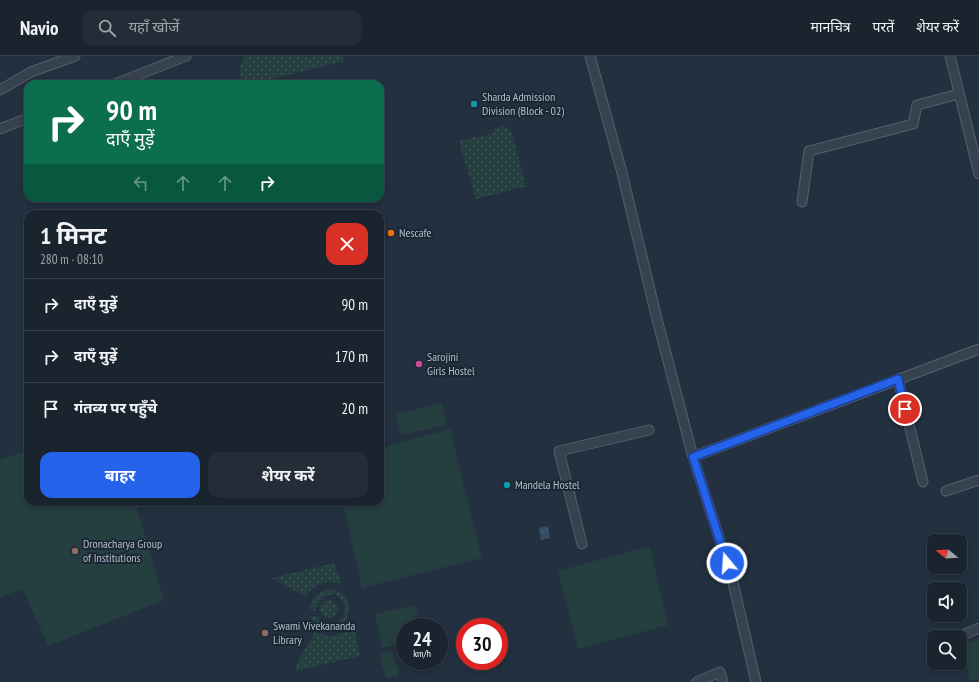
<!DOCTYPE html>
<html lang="hi">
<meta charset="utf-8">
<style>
:root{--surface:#1a242f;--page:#232c37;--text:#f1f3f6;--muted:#9fa4aa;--line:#38414b;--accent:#2563eb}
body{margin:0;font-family:"PT Sans Narrow","Noto Sans Devanagari",sans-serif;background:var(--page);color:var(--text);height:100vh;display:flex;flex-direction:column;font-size:15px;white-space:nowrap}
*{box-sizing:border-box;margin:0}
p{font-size:13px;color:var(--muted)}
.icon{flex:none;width:22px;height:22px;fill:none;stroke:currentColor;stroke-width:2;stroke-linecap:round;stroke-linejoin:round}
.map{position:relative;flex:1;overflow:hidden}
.drawer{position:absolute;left:24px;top:154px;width:360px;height:296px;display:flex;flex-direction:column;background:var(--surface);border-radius:12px;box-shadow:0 2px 6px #0003,0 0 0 1px var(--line)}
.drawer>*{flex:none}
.guide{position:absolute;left:24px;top:24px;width:360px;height:122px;border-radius:12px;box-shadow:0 2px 6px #0003,0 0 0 1px var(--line);background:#0b6e4f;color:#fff;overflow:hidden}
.needle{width:26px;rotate:288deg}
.controls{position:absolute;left:927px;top:478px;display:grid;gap:8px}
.controls a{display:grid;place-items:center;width:40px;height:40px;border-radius:8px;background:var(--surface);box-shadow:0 2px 6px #0003,0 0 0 1px var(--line);font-size:20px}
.speed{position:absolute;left:396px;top:562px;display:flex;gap:8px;font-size:20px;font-weight:700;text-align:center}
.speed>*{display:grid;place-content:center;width:52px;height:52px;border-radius:50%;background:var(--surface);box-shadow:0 2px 6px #0003,0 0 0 1px var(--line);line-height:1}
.speed small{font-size:10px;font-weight:400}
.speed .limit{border:6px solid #d22;background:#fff;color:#111}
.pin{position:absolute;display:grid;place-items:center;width:34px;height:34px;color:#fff;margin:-17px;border:2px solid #fff;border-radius:50%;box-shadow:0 1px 4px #0007}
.me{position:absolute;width:44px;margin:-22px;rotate:342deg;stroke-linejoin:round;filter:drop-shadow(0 0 3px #0008)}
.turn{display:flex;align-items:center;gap:14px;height:84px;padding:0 16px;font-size:18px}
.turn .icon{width:52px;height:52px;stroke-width:2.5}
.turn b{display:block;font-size:28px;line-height:34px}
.lanes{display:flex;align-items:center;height:38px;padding:0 16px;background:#0003;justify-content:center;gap:20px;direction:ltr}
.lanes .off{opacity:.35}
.round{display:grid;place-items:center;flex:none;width:42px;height:42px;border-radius:12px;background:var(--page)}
.head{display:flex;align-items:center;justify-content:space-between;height:68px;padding:0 16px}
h1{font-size:24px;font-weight:700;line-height:30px}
.button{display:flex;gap:8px;margin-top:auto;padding:8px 16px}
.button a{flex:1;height:46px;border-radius:12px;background:var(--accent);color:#fff;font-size:16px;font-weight:700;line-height:46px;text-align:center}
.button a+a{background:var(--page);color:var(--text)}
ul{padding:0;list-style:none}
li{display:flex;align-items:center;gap:12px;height:52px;padding:0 16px;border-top:1px solid var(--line)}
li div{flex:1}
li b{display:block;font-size:15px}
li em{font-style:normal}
header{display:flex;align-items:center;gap:24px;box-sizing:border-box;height:56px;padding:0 20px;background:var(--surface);border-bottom:1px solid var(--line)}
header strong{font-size:19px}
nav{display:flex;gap:22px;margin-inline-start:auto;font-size:14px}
.search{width:280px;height:36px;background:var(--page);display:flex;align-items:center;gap:10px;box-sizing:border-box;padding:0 14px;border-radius:12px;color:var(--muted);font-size:15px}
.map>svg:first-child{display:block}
.grass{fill:url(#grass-dots)}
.pitch{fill:#253e40}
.water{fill:url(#water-waves)}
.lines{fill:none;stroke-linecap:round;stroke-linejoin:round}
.minor-casing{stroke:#55606d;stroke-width:11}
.minor{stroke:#37424f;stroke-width:9}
.route-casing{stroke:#184099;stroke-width:10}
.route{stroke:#2563eb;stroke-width:7}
.culture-dot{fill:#0f9aa8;stroke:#1c2734;stroke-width:1.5}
.food-dot{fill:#e8710a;stroke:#1c2734;stroke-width:1.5}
.hotel-dot{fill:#d1479c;stroke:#1c2734;stroke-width:1.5}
.education-dot{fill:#8d6e63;stroke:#1c2734;stroke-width:1.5}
.labels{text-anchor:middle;stroke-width:4;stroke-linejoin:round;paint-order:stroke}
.poi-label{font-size:12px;fill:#b3bdca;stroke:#1c2734;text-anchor:start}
</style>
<header>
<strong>Navio</strong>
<div class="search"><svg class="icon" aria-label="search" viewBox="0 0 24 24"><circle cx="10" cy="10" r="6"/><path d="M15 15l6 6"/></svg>यहाँ खोजें</div>
<nav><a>मानचित्र</a><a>परतें</a><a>शेयर करें</a></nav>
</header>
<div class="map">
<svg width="979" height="626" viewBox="0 0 979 626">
<defs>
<pattern id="grass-dots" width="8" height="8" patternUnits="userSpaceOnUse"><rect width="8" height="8" fill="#253e40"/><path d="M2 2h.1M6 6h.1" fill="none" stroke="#42585a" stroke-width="1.8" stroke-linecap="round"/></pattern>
<pattern id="water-waves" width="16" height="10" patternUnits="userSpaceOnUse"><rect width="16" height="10" fill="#354c67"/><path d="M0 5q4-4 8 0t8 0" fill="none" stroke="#50647b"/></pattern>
</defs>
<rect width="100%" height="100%" fill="#23303f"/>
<!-- grass -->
<g class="grass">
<path d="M 245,0 L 303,0 L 303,2 L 312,0 L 343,0 L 344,5 L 252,28 L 245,28 C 237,20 239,8 245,0 Z"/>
<path d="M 501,70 L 506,71 L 511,74 L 526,130 L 476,143 L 459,86 L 463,82 L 468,84 L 470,82 L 484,80 L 494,76 L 495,72 Z"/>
<path d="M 334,507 L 342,529 C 330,521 313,529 305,540 L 272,522 Z"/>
<path d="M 328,533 C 332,534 337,534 340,536 C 360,549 345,580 321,571 C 316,569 313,566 310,560 L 317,560 L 321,564 L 332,569 C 347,562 350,548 335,538 C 323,539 319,545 315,555 L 310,554 C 310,543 318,537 328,533 Z"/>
<circle cx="329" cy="553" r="9"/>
<path d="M 353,568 L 360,600 L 295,615 L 299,603 L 315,576 C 331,581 341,582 353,568 Z"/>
</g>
<!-- pitch -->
<g class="pitch">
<path d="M 442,347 L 446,369 L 401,379 L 396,358 Z"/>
<path d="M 450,373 L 482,502 L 362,532 L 343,446 L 380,446 L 380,392 Z"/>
<path d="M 28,394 L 28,446 L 135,446 L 164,544 L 48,590 L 23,533 L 0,541 L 0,404 Z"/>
<path d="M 650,490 L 668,569 L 578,593 L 558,515 Z"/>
<path d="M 415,549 L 420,571 L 405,571 L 405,587 L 382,592 L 375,558 Z"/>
<path d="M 979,583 L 979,623 L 970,625 L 961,588 Z"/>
<path d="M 439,586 L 444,608 L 428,613 L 426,605 L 439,605 Z"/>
<path d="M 392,595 L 399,620 L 386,622 L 379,598 Z"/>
</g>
<!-- water -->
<path class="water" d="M 548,470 L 550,482 L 541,484 L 539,472 Z"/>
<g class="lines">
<defs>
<g id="minor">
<path d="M 590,0 L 622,117 L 656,259 L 693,401 L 732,522 L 756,626"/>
<path d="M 950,0 L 979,118"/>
<path d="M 115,28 L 186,0"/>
<path d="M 0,34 L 31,16 L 75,0"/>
<path d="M 0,73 L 28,62"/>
<path d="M 802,146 L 809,95 L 913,68 L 917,49 L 959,38"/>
<path d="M 898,323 L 923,426"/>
<path d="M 693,401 L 979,293"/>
<path d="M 946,435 L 979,424"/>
<path d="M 582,488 L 559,395 L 649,374"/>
<path d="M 958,581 L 979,572"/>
<path d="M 697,626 L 720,616 L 723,626"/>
</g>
</defs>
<!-- minor casing -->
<use href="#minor" class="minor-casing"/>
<!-- minor -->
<use href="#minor" class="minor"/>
</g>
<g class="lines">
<defs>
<path id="route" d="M 727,507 L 693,401 L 898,323 L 905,353"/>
</defs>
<!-- route casing -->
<use href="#route" class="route-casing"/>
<!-- route -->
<use href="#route" class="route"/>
</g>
<!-- markers -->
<g class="culture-dot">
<circle cx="474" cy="48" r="4"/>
<circle cx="507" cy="429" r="4"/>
</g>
<circle class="food-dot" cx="391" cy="177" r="4"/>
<circle class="hotel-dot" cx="419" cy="308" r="4"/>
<g class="education-dot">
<circle cx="75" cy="495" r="4"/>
<circle cx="265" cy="577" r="4"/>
</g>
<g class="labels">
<!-- poi labels -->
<g class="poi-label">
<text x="482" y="45">Sharda Admission<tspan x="482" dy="14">Division (Block - 02)</tspan></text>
<text x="399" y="181">Nescafe</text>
<text x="427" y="305">Sarojini<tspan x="427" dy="14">Girls Hostel</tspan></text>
<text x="515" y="433">Mandela Hostel</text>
<text x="83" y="492">Dronacharya Group<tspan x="83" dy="14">of Institutions</tspan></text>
<text x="273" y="574">Swami Vivekananda<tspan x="273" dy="14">Library</tspan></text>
</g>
</g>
</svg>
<div class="controls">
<a><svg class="needle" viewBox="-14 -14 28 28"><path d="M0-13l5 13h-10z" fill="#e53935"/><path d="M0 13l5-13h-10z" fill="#9fa4aa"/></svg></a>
<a><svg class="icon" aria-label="sound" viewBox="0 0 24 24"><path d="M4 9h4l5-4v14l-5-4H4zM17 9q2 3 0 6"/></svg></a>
<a><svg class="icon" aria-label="search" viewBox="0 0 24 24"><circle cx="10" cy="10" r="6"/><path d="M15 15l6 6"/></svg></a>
</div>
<div class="speed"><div>24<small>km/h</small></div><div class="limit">30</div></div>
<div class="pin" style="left:905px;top:353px;background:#d93025"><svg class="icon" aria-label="arrive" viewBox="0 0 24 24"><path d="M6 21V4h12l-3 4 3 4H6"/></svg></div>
<svg class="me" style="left:727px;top:507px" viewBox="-20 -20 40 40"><circle r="17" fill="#2563eb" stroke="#fff" stroke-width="3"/><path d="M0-11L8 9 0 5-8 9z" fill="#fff"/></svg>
<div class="guide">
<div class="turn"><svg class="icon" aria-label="right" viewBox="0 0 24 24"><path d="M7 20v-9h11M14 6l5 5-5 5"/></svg><div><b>90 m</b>दाएँ मुड़ें</div></div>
<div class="lanes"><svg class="icon off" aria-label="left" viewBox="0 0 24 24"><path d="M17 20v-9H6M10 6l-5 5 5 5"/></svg><svg class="icon off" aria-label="ahead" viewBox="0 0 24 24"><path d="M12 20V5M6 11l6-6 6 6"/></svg><svg class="icon off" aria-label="ahead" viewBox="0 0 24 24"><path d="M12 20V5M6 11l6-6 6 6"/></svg><svg class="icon" aria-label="right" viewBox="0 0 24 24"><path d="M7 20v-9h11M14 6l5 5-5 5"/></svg></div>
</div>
<section class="drawer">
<div class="head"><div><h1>1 मिनट</h1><p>280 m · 08:10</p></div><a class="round" style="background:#d93025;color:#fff"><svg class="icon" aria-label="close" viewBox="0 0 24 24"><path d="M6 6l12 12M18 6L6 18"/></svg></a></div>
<ul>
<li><svg class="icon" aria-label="right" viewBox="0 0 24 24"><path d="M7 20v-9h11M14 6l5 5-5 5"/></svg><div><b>दाएँ मुड़ें</b></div><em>90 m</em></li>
<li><svg class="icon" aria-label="right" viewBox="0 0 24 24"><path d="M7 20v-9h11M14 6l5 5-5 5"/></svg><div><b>दाएँ मुड़ें</b></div><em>170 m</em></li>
<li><svg class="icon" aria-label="arrive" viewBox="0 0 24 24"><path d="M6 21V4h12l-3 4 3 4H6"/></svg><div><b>गंतव्य पर पहुँचे</b></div><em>20 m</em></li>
</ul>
<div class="button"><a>बाहर</a><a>शेयर करें</a></div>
</section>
</div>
